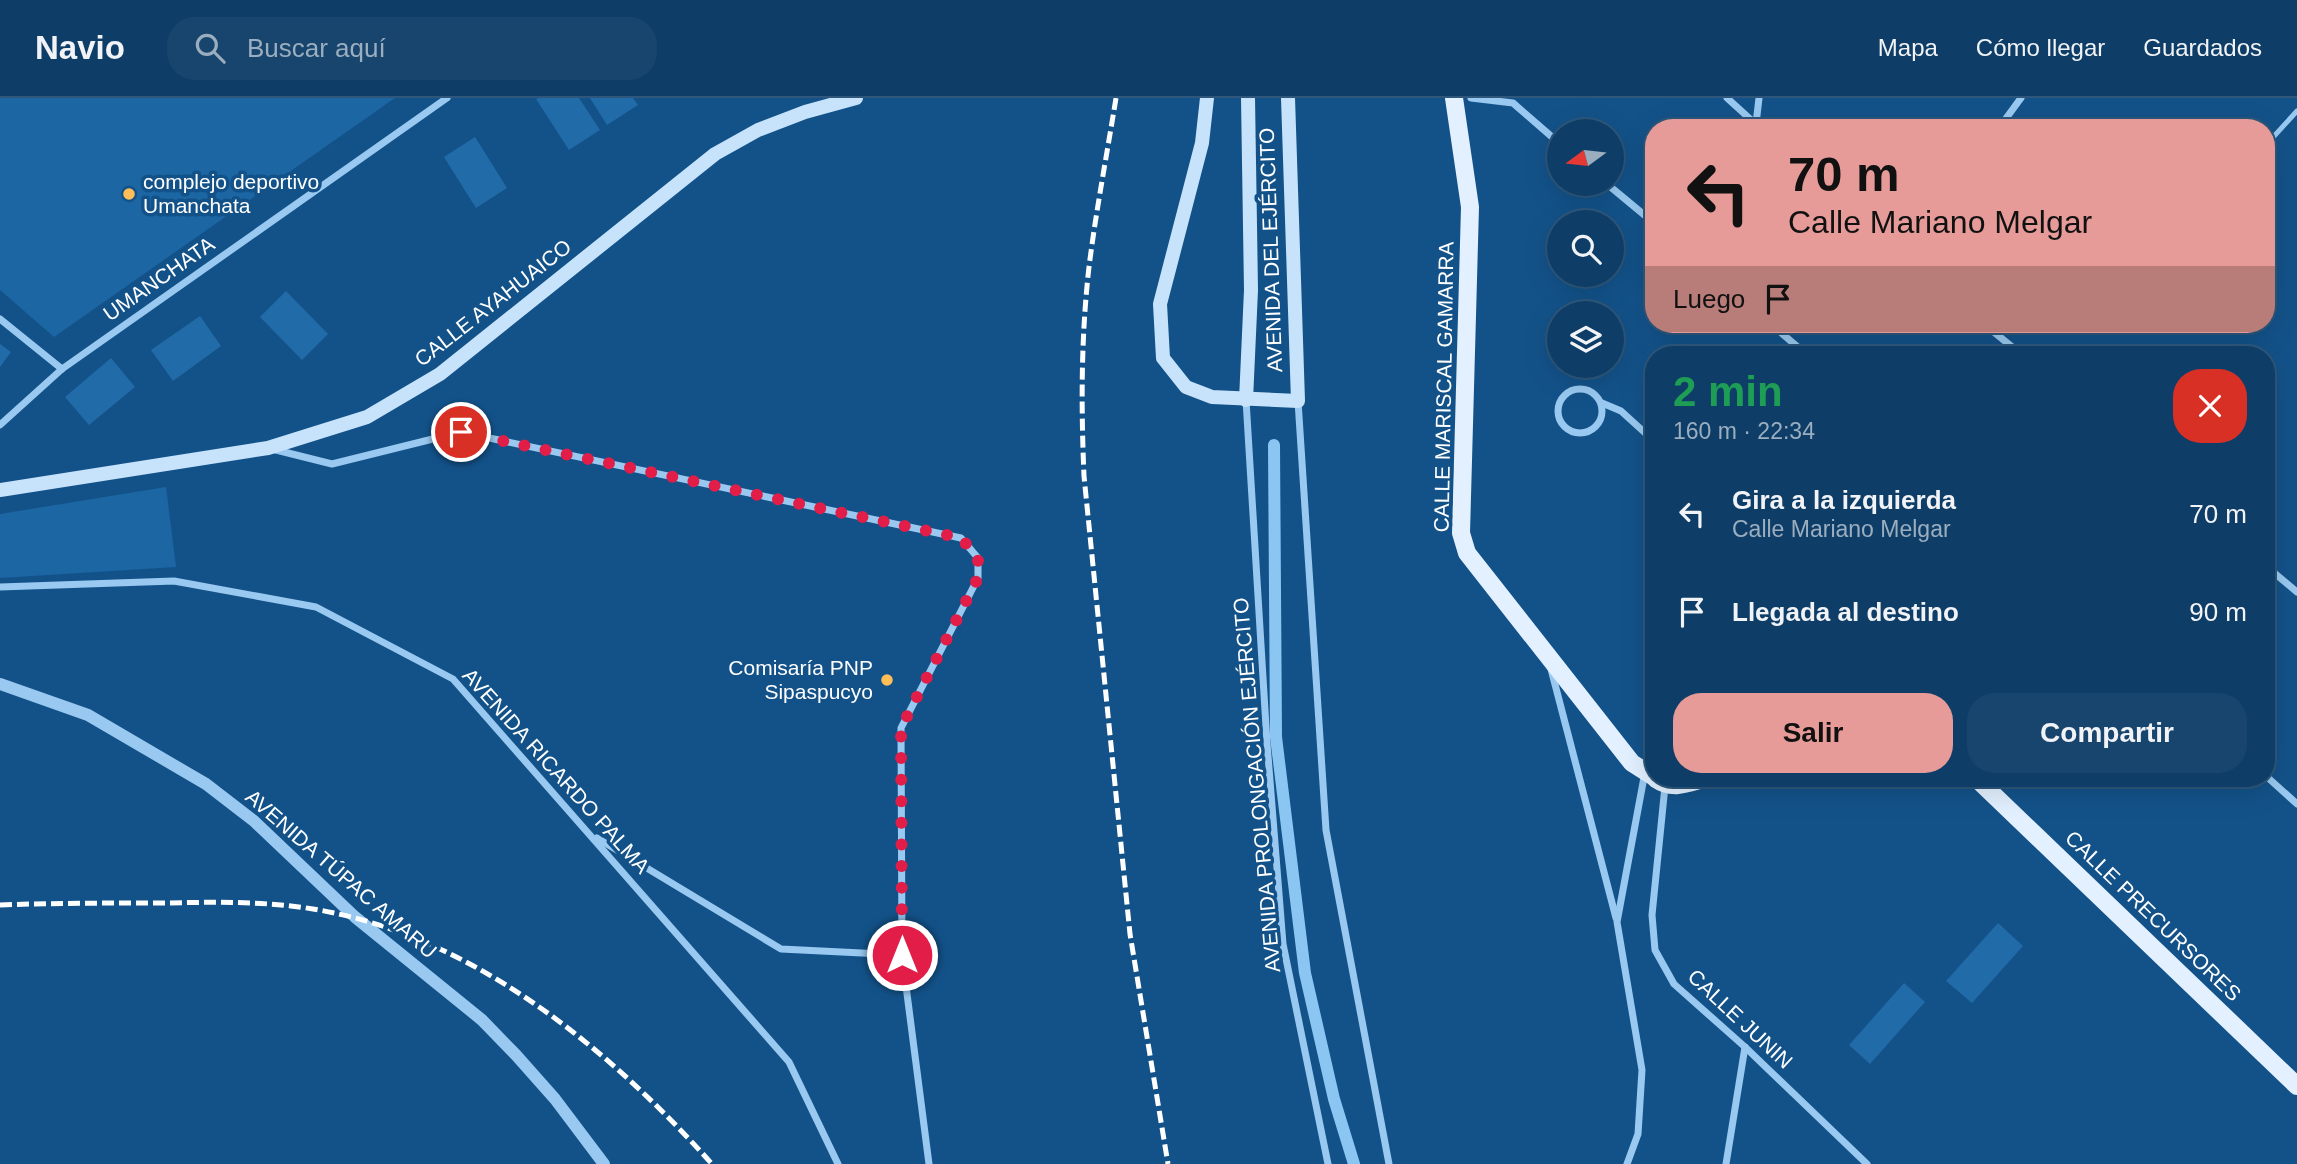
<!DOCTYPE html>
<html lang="es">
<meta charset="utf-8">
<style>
:root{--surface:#0e3e67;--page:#17456d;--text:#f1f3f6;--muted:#9baec0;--line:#2e577b;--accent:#e69b98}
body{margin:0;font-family:Helvetica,sans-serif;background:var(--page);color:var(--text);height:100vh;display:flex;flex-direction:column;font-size:26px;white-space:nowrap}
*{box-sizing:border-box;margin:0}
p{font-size:23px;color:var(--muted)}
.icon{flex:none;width:38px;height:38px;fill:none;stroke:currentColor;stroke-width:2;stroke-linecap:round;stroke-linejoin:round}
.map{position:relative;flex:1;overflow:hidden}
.sheet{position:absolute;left:1645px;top:248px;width:630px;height:441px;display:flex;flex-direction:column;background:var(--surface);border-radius:28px;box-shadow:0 7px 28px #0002,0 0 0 2px var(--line)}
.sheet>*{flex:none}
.top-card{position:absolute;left:1645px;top:21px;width:630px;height:214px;border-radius:28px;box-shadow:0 7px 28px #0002,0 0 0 2px var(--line);background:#e69b98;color:#111;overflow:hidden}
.needle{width:46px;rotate:255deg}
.buttons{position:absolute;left:1547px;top:21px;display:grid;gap:14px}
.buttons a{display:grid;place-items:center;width:77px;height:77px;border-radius:50%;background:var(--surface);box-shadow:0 7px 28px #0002,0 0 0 2px var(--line);font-size:35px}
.pin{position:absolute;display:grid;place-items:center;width:60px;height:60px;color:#fff;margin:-30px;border:4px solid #fff;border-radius:50%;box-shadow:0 2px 7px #0007}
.me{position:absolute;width:77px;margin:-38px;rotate:0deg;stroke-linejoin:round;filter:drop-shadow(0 0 5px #0008)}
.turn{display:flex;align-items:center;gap:24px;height:147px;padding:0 28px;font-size:32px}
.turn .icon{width:91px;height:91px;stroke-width:2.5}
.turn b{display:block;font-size:49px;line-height:60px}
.then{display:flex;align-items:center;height:66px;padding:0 28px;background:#0003;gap:14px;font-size:26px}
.round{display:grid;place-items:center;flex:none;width:74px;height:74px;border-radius:28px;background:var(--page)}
.summary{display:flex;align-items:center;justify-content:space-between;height:119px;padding:0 28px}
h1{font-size:42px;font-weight:700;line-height:52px;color:#1e9e55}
.button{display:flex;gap:14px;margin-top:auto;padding:14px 28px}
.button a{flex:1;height:80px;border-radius:28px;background:var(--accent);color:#111;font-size:28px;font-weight:700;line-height:80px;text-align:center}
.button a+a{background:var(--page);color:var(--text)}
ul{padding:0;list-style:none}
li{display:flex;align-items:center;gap:21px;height:98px;padding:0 28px}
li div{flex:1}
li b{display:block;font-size:26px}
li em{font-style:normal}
header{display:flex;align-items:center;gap:42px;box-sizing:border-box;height:98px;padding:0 35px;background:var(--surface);border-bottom:2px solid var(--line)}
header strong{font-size:33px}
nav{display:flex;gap:38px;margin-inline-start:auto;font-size:24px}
.search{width:490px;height:63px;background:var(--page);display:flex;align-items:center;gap:18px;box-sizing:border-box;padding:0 24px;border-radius:28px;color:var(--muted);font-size:26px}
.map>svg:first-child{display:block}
.green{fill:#1b66a3}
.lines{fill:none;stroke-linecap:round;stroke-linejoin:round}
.stream{stroke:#8bc6f3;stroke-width:12}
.building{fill:#216ba8}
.service{stroke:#99c9f0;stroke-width:5}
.minor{stroke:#99c9f0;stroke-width:7}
.tertiary{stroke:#99c9f0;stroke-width:12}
.secondary{stroke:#c7e3fb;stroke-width:14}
.primary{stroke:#e2f0ff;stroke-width:18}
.rail{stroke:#fff;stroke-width:5;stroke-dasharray:12 5;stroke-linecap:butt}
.route{stroke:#e11d48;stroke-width:12;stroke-dasharray:0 21.6}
.poi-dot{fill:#ffbe58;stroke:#135289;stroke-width:2.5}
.labels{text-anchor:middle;stroke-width:7;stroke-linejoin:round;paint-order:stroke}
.poi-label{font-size:21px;fill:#fff;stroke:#135289;text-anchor:start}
.street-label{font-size:21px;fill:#fff;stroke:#135289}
</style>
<header>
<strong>Navio</strong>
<div class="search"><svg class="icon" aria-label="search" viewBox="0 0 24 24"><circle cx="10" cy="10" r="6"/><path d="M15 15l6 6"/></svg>Buscar aquí</div>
<nav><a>Mapa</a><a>Cómo llegar</a><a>Guardados</a></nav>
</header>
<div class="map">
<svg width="2297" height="1066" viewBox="0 0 2297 1066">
<rect width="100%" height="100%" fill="#135289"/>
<!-- green -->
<g class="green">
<path d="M 0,0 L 395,0 L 54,239 L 0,192 Z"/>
<path d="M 166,389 L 176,469 L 0,480 L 0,416 Z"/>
</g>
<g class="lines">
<!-- stream -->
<path class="stream" d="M 1274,347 L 1276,639 L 1305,875 L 1334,1001 L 1354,1066"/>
</g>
<!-- building -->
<g class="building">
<path d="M 539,0 L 579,0 L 600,32 L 569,52 L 536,1 Z"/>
<path d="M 590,0 L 633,0 L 638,7 L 607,27 Z"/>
<path d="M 475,39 L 507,90 L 476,110 L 444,59 Z"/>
<path d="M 286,193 L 328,236 L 302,262 L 260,219 Z"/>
<path d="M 200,218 L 221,248 L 173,283 L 151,252 Z"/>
<path d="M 0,246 L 11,254 L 0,269 Z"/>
<path d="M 111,260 L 135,289 L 89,327 L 65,299 Z"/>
<path d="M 1998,825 L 2023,848 L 1972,905 L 1946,883 Z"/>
<path d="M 1904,885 L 1925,904 L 1870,966 L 1849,947 Z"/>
</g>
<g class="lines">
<!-- service -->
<path class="service" d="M 2266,47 L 2297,13"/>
<!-- minor -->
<g class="minor">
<path d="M 1471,0 L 1513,5 L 1559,45"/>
<path d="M 1727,0 L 1760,30"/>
<path d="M 1756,26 L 1759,0"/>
<path d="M 1999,30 L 2021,0"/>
<path d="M 1607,86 L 1654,125"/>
<path d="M 0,221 L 62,271"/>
<path d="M 1771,226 L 1807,257"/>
<path d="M 1984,226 L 2022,257"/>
<circle cx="1580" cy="313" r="22"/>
<path d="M 1246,302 L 1267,645 L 1283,846 L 1328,1066"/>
<path d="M 1298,303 L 1326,732 L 1389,1066"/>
<path d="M 1602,305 L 1621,313 L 1654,343"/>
<path d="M 0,327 L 62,271 L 447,0"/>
<path d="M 272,351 L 332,366 L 461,334 L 961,440 L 978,460 L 978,480 L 901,630 L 902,857 L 929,1066"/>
<path d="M 2266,468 L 2297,494"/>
<path d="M 0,489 L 174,483 L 316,509 L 453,581 L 789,964 L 838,1066"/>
<path d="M 1551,571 L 1616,820"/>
<path d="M 2266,678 L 2297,706"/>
<path d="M 1665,688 L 1652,817 L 1655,852 L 1674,886 L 1745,949 L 1867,1066"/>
<path d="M 597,740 L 781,851 L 902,857"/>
<path d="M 1627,1066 L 1638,1036 L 1642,972 L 1617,824 L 1645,674"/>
<path d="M 1726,1066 L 1745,949"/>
</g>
<!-- tertiary -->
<path class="tertiary" d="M 0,586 L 88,617 L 206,686 L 254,723 L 355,819 L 482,922 L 516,957 L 555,1001 L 604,1066"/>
<!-- secondary -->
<g class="secondary">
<path d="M 1207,0 L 1202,45 L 1160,206 L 1163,260 L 1186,289 L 1212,299 L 1298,303 L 1288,0"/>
<path d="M 1246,302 L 1251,192 L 1248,0"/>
<path d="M 0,392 L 268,350 L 367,319 L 440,276 L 715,56 L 758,32 L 805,14 L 856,0"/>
</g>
<!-- primary -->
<g class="primary">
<path d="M 1454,0 L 1470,109 L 1461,435 L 1467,455 L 1632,665 L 1654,679"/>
<path d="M 1656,681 C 1672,692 1686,686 1703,681"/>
<path d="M 1977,681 L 2297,988"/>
</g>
<!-- rail -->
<g class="rail">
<path d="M 1116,0 C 1107,56 1096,113 1089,169 C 1081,239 1081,308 1084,378 L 1130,836 L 1168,1066"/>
<path d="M 0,807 C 55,805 110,805 165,805 C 214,804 264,803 313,811 C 472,837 608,950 712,1066"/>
</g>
</g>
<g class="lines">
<!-- route -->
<path class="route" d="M 461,334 L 961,440 L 978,460 L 978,480 L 901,630 L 902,857"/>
</g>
<!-- markers -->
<g class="poi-dot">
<circle cx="129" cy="96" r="7"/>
<circle cx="887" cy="582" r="7"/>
</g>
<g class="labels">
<!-- poi labels -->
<g class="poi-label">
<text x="143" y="91">complejo deportivo<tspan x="143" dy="24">Umanchata</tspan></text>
<text x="873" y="577" text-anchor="end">Comisaría PNP<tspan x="873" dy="24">Sipaspucyo</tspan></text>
</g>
<!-- street labels -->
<g class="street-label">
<text transform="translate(1271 152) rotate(-92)" y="7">AVENIDA DEL EJÉRCITO</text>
<text transform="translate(159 181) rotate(-35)" y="7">UMANCHATA</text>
<text transform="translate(493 205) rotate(-38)" y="7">CALLE AYAHUAICO</text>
<text transform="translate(1444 289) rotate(-89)" y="7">CALLE MARISCAL GAMARRA</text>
<text transform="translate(556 673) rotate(48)" y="7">AVENIDA RICARDO PALMA</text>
<text transform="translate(1257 687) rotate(-95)" y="7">AVENIDA PROLONGACIÓN EJÉRCITO</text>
<text transform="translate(341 776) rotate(41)" y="7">AVENIDA TÚPAC AMARU</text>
<text transform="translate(2153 818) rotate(44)" y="7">CALLE PRECURSORES</text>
<text transform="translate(1740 921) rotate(43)" y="7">CALLE JUNIN</text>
</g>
</g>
</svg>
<div class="buttons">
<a><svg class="needle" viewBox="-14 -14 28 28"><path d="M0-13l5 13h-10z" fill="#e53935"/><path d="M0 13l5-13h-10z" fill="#9baec0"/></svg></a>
<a><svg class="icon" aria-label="search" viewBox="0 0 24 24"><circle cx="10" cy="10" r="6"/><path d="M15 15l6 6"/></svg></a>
<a><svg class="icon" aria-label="layers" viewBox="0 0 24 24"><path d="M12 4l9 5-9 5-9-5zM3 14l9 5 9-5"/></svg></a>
</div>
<div class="pin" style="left:461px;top:334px;background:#d93025"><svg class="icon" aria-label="arrive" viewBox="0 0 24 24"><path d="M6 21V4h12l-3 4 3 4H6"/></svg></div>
<svg class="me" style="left:902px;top:857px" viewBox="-20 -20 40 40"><circle r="17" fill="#e11d48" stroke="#fff" stroke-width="3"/><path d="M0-11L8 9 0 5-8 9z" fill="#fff"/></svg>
<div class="top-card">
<div class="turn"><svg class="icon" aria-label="left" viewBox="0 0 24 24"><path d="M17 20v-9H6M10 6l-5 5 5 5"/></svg><div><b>70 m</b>Calle Mariano Melgar</div></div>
<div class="then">Luego<svg class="icon" aria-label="arrive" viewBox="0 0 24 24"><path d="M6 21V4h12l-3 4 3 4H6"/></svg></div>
</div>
<section class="sheet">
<div class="summary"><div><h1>2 min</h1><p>160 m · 22:34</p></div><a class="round" style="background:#d93025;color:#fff"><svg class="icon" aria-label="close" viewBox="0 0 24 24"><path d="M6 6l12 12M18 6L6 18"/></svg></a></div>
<ul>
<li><svg class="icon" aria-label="left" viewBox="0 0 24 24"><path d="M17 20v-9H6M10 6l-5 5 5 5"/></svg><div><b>Gira a la izquierda</b><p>Calle Mariano Melgar</p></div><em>70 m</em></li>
<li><svg class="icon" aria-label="arrive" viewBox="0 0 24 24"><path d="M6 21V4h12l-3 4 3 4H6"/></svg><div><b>Llegada al destino</b></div><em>90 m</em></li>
</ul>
<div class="button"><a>Salir</a><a>Compartir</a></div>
</section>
</div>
